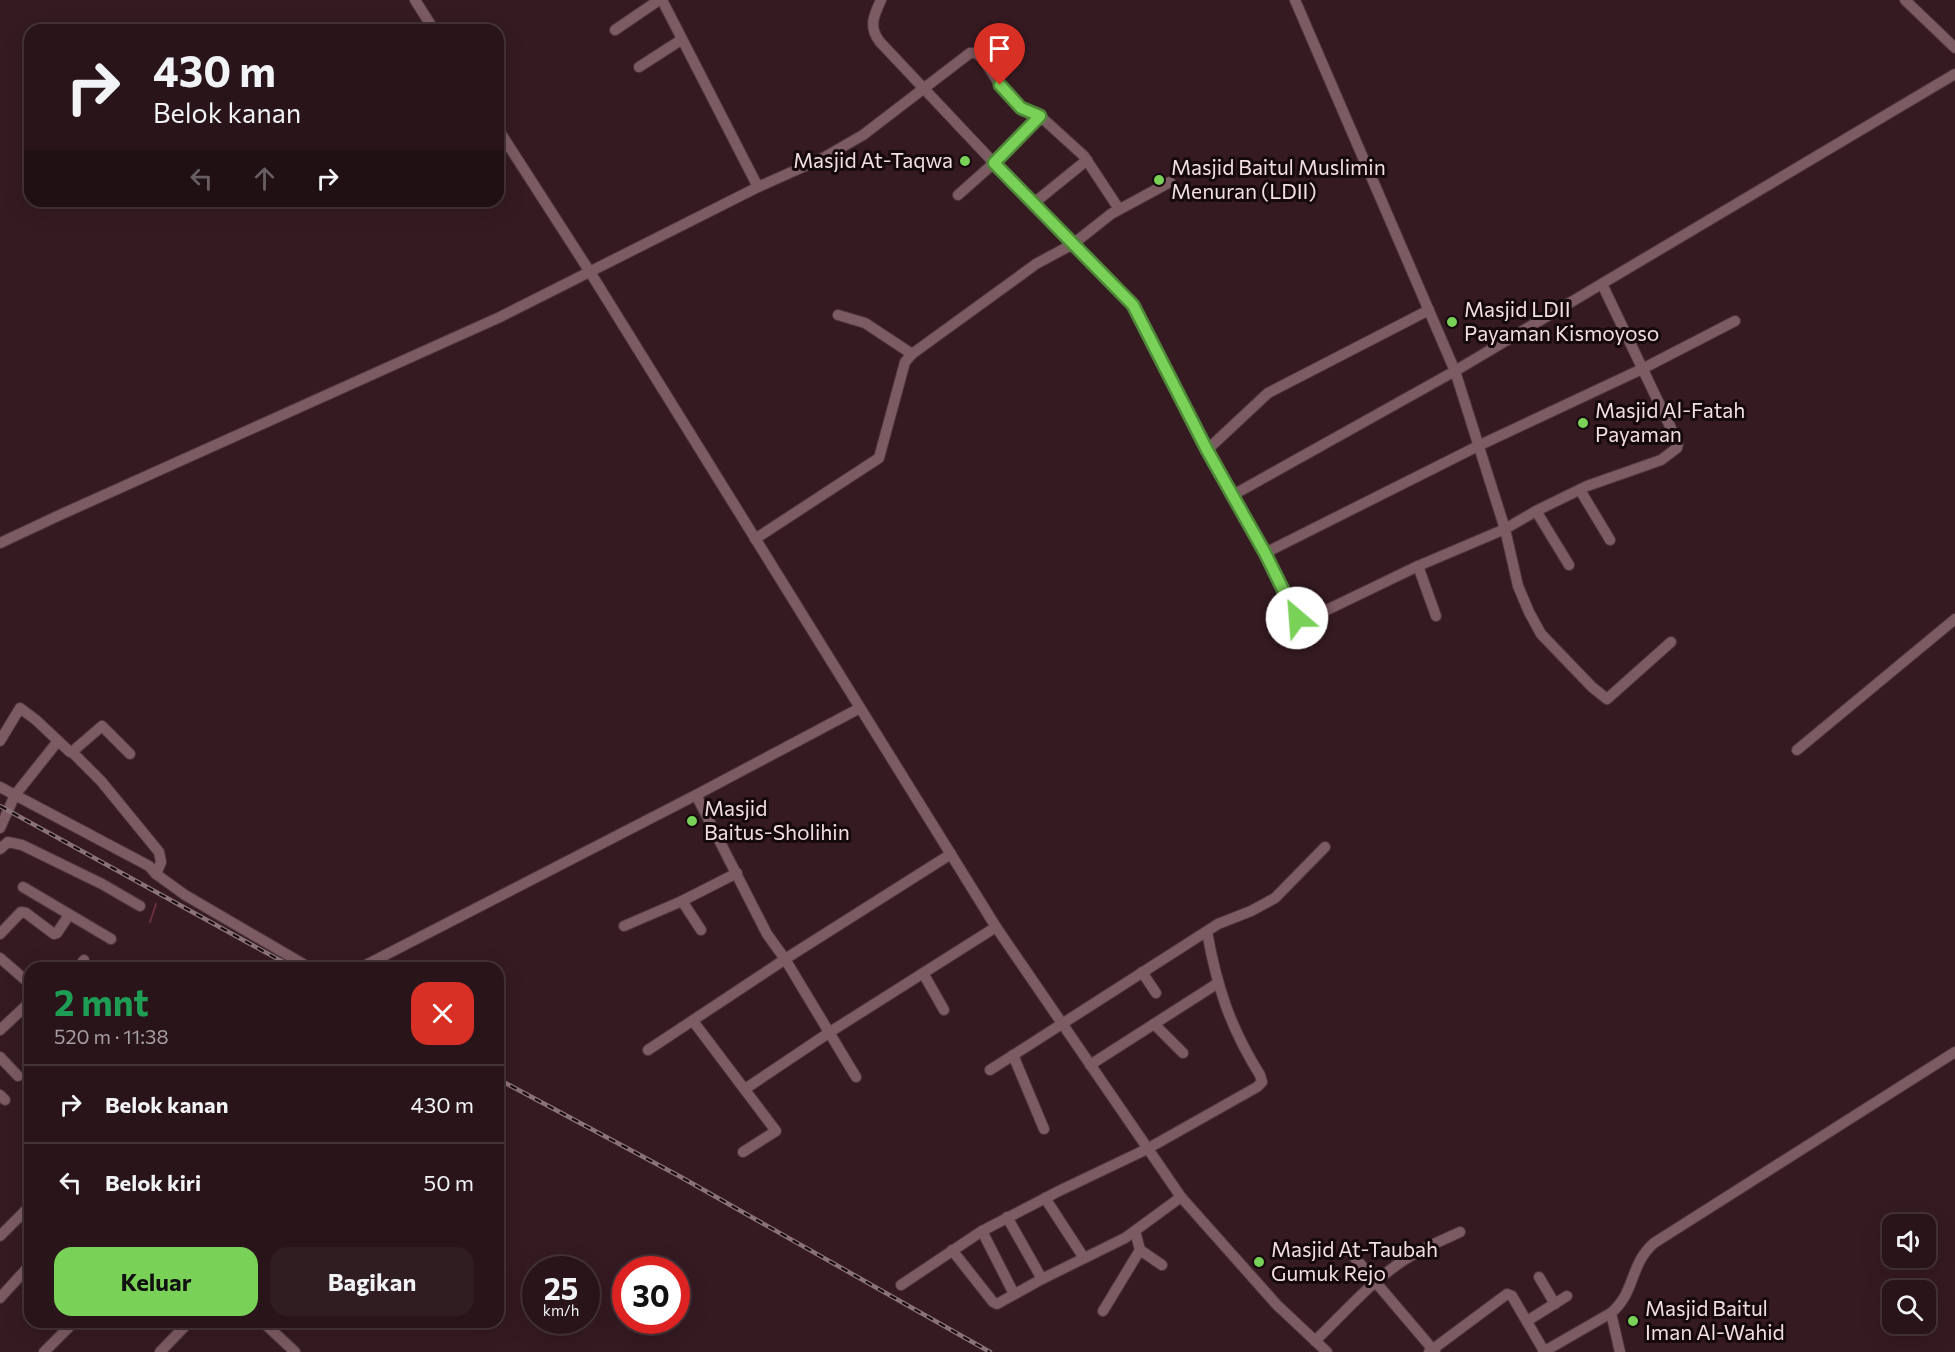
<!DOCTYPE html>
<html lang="id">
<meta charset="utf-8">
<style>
:root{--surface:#281419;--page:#301d22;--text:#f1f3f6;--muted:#a59ea2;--line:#443338;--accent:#79d158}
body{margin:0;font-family:Commissioner,sans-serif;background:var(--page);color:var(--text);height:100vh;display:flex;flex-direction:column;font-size:22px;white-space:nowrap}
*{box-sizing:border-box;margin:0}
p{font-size:20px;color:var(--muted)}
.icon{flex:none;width:33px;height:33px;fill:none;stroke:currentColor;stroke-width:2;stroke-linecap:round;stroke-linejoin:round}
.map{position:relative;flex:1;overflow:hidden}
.drawer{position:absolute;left:24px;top:962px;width:480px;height:366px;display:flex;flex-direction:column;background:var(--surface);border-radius:18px;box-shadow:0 6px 24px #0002,0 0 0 2px var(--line)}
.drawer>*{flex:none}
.top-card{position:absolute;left:24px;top:24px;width:480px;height:183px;border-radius:18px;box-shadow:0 6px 24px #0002,0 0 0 2px var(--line);background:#281419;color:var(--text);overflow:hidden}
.buttons{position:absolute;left:1882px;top:1214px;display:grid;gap:12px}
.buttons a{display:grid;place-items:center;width:54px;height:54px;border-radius:12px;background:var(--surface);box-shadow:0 6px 24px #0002,0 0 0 2px var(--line);font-size:30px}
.speed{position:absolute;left:522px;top:1256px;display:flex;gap:12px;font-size:30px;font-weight:700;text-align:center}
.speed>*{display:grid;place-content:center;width:78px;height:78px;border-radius:50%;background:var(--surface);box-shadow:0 6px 24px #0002,0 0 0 2px var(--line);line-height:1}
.speed small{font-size:15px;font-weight:400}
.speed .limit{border:9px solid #d22;background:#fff;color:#111}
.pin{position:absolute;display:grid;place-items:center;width:51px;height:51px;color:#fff;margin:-62px -26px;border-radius:50% 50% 50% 0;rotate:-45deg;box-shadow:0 0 6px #0007}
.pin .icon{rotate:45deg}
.me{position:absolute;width:66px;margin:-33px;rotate:333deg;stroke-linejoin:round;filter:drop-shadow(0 0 4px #0008)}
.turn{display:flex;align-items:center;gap:21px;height:126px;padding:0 30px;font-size:27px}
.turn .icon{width:78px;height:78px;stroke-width:2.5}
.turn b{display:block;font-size:42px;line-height:51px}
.lanes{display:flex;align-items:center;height:57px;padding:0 30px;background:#0003;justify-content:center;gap:30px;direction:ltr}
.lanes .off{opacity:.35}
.round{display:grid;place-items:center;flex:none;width:63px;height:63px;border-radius:18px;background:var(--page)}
.headline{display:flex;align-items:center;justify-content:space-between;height:102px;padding:0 30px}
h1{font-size:36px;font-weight:700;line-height:45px;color:#1e9e55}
.cta{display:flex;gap:12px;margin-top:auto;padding:12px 30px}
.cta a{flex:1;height:69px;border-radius:18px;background:var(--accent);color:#111;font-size:24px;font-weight:700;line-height:69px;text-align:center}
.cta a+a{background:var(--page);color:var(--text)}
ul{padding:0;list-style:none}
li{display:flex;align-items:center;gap:18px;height:78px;padding:0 30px;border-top:2px solid var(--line)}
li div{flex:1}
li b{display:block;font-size:22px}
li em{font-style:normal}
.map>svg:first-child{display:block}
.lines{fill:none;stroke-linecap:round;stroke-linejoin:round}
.stream{stroke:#692f40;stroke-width:2}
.minor-casing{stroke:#4f383f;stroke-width:12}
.minor{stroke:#7c5b62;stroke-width:10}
.rail-casing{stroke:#8a7378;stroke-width:4.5}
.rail{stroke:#15090c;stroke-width:2;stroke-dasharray:7;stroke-linecap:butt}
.route-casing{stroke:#4f8839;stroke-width:15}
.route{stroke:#79d158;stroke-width:10}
.poi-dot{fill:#79d158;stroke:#15090c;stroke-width:2}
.labels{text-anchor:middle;stroke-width:6;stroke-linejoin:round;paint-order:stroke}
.poi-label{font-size:21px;fill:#f2dee2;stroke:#15090c;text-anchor:start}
</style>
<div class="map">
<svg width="1955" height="1352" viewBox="0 0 1955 1352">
<rect width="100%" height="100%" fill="#351a21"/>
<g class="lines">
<!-- stream -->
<path class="stream" d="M 150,922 L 156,904"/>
<defs>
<g id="minor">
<path d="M 415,0 L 434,30"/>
<path d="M 662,0 L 758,187"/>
<path d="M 881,0 C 874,15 868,27 880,42 L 994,163 L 1133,305 L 1207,450 L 1265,553 L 1295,615 L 1300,620 L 1304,621 L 1418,566 L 1505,529 L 1536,511 L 1587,486 L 1661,460 L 1677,448 L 1678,443 L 1602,284"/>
<path d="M 1295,0 L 1455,371 L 1505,529 L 1518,586 L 1529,612 L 1541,634 L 1592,687 L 1607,699 L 1671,642"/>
<path d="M 1905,0 L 1955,48"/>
<path d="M 615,30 L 659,0"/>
<path d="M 639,67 L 681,40"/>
<path d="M 498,129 L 590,272 L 996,927 L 1181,1197 L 1277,1305 L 1327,1352"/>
<path d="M 958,195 L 994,163 L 1040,116"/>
<path d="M 1034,203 L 1087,160"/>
<path d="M 838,315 L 865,323 L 912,354 L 1036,264 L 1073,244 L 1111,214 L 1170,182"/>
<path d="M 1207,450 L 1268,393 L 1429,310"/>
<path d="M 1580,490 L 1610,540"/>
<path d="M 1233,495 L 1455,371 L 1955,74"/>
<path d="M 1536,511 L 1569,565"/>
<path d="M 755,539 L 879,458 L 905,362 L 912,354"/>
<path d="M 0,543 L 62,514 L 500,317 L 758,187 L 823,158 L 863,135 L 970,53 L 975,53 L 982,57 L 1000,85 L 1016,103 L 1025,110 L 1040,116 L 1084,156 L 1119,209"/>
<path d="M 1265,553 L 1480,445 L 1642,369 L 1735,321"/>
<path d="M 1418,566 L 1436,616"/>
<path d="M 0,741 L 20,708 L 36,720 L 70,752 L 73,751 L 102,726 L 130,754"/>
<path d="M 58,741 L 15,795 L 149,866 L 156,874 L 185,895 L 310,968"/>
<path d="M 1797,750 L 1955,619"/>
<path d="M 72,752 L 101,781 L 159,852 L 161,862 L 156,874"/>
<path d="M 0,787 L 15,795 L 0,828"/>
<path d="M 696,795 L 767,934 L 785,959 L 856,1077"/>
<path d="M 0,849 L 8,842 L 22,845 L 102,884 L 140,906"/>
<path d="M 23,887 L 111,939"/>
<path d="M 682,901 L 701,930"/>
<path d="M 624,926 L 682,901 L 737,873"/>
<path d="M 0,934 L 21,912 L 26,913 L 54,934 L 57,933 L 69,915"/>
<path d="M 0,958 L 30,984"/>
<path d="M 78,968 L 84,960"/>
<path d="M 360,968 L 696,795 L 860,708"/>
<path d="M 1142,972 L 1156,993"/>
<path d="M 923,973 L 944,1010"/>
<path d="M 693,1021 L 776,1131 L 743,1152"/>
<path d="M 1154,1024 L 1183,1053"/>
<path d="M 0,1030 L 30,1002"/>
<path d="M 648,1050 L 793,954 L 951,854"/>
<path d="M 1013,1055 L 1044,1129"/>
<path d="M 0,1057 L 18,1076"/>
<path d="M 1090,1065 L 1218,983"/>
<path d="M 990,1070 L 1218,924 L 1251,911 L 1275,898 L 1325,847"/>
<path d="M 745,1089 L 830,1032 L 996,927"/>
<path d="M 0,1095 L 5,1100"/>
<path d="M 1045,1198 L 1084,1258"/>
<path d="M 1007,1217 L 1042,1279"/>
<path d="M 982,1231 L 1014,1294"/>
<path d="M 0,1236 L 30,1206"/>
<path d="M 952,1250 L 993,1302 L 997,1304 L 1042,1279 L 1125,1238 L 1181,1197"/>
<path d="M 1140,1250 L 1162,1265"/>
<path d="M 1350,1252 L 1435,1352"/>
<path d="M 1539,1277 L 1555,1304"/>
<path d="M 901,1285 L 982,1231 L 1059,1191 L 1147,1149 L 1257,1087 L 1262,1082 L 1260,1075 C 1230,1027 1217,987 1207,932"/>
<path d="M 0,1298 L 30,1265"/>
<path d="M 1103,1311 L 1140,1250 L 1135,1231"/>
<path d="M 1527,1321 L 1567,1296"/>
<path d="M 263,1322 L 295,1352"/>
<path d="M 1315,1341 C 1345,1312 1374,1278 1409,1257 C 1425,1247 1443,1240 1460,1232"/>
<path d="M 44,1352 L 74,1322"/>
<path d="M 160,1352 L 189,1322"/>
<path d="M 1429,1352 L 1507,1294 L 1512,1296 L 1544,1351"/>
<path d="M 1543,1352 L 1611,1313"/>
<path d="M 1620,1352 L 1611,1313 C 1636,1292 1629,1265 1654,1243 L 1955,1052"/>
</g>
</defs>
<!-- minor casing -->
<use href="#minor" class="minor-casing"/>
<!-- minor -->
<use href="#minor" class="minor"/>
<defs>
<g id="rail">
<path d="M 0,806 L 294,968"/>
<path d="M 498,1079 L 679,1176 L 990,1352"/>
</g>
</defs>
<!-- rail casing -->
<use href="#rail" class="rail-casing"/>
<!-- rail -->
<use href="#rail" class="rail"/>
</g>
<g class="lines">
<defs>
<path id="route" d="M 1000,85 L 1021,108 L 1040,116 L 994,163 L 1133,305 L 1207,450 L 1265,553 L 1297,618"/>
</defs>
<!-- route casing -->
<use href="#route" class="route-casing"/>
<!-- route -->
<use href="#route" class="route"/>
</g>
<!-- markers -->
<g class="poi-dot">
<circle cx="965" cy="161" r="6"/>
<circle cx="1159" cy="180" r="6"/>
<circle cx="1452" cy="322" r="6"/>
<circle cx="1583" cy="423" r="6"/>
<circle cx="692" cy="821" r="6"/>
<circle cx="1259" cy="1262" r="6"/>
<circle cx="1633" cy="1321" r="6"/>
</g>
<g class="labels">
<!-- poi labels -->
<g class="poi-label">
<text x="953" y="168" text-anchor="end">Masjid At-Taqwa</text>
<text x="1171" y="175">Masjid Baitul Muslimin<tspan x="1171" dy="24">Menuran (LDII)</tspan></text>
<text x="1464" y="317">Masjid LDII<tspan x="1464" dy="24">Payaman Kismoyoso</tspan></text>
<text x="1595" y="418">Masjid Al-Fatah<tspan x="1595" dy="24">Payaman</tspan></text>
<text x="704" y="816">Masjid<tspan x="704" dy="24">Baitus-Sholihin</tspan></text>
<text x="1271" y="1257">Masjid At-Taubah<tspan x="1271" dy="24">Gumuk Rejo</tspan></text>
<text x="1645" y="1316">Masjid Baitul<tspan x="1645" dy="24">Iman Al-Wahid</tspan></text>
</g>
</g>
</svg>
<div class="buttons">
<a><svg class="icon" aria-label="sound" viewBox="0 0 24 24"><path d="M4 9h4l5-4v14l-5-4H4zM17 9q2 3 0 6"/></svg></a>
<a><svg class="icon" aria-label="search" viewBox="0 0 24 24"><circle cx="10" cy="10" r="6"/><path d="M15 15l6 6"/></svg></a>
</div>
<div class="speed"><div>25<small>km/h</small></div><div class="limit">30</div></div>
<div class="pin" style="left:1000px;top:85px;background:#d93025"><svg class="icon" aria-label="arrive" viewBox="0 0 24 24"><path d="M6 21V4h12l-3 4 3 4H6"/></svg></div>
<svg class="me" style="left:1297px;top:618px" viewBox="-20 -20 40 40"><circle r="19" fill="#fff"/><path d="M0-13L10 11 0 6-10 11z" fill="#79d158"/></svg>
<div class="top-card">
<div class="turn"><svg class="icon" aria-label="right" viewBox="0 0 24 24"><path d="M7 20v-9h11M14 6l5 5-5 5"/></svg><div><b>430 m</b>Belok kanan</div></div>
<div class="lanes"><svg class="icon off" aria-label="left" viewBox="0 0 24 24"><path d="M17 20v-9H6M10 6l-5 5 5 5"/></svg><svg class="icon off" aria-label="ahead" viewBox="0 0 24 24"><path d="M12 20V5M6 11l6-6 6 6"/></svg><svg class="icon" aria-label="right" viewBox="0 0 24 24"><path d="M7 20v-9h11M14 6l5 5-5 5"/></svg></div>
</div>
<section class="drawer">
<div class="headline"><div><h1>2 mnt</h1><p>520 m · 11:38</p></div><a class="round" style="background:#d93025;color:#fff"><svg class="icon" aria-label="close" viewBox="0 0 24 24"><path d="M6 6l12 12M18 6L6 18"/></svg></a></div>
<ul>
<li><svg class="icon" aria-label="right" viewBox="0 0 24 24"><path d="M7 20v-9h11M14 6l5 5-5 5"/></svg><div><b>Belok kanan</b></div><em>430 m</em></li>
<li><svg class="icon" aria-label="left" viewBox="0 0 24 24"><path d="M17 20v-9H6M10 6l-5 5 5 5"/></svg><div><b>Belok kiri</b></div><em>50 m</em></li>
</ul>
<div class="cta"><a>Keluar</a><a>Bagikan</a></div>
</section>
</div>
